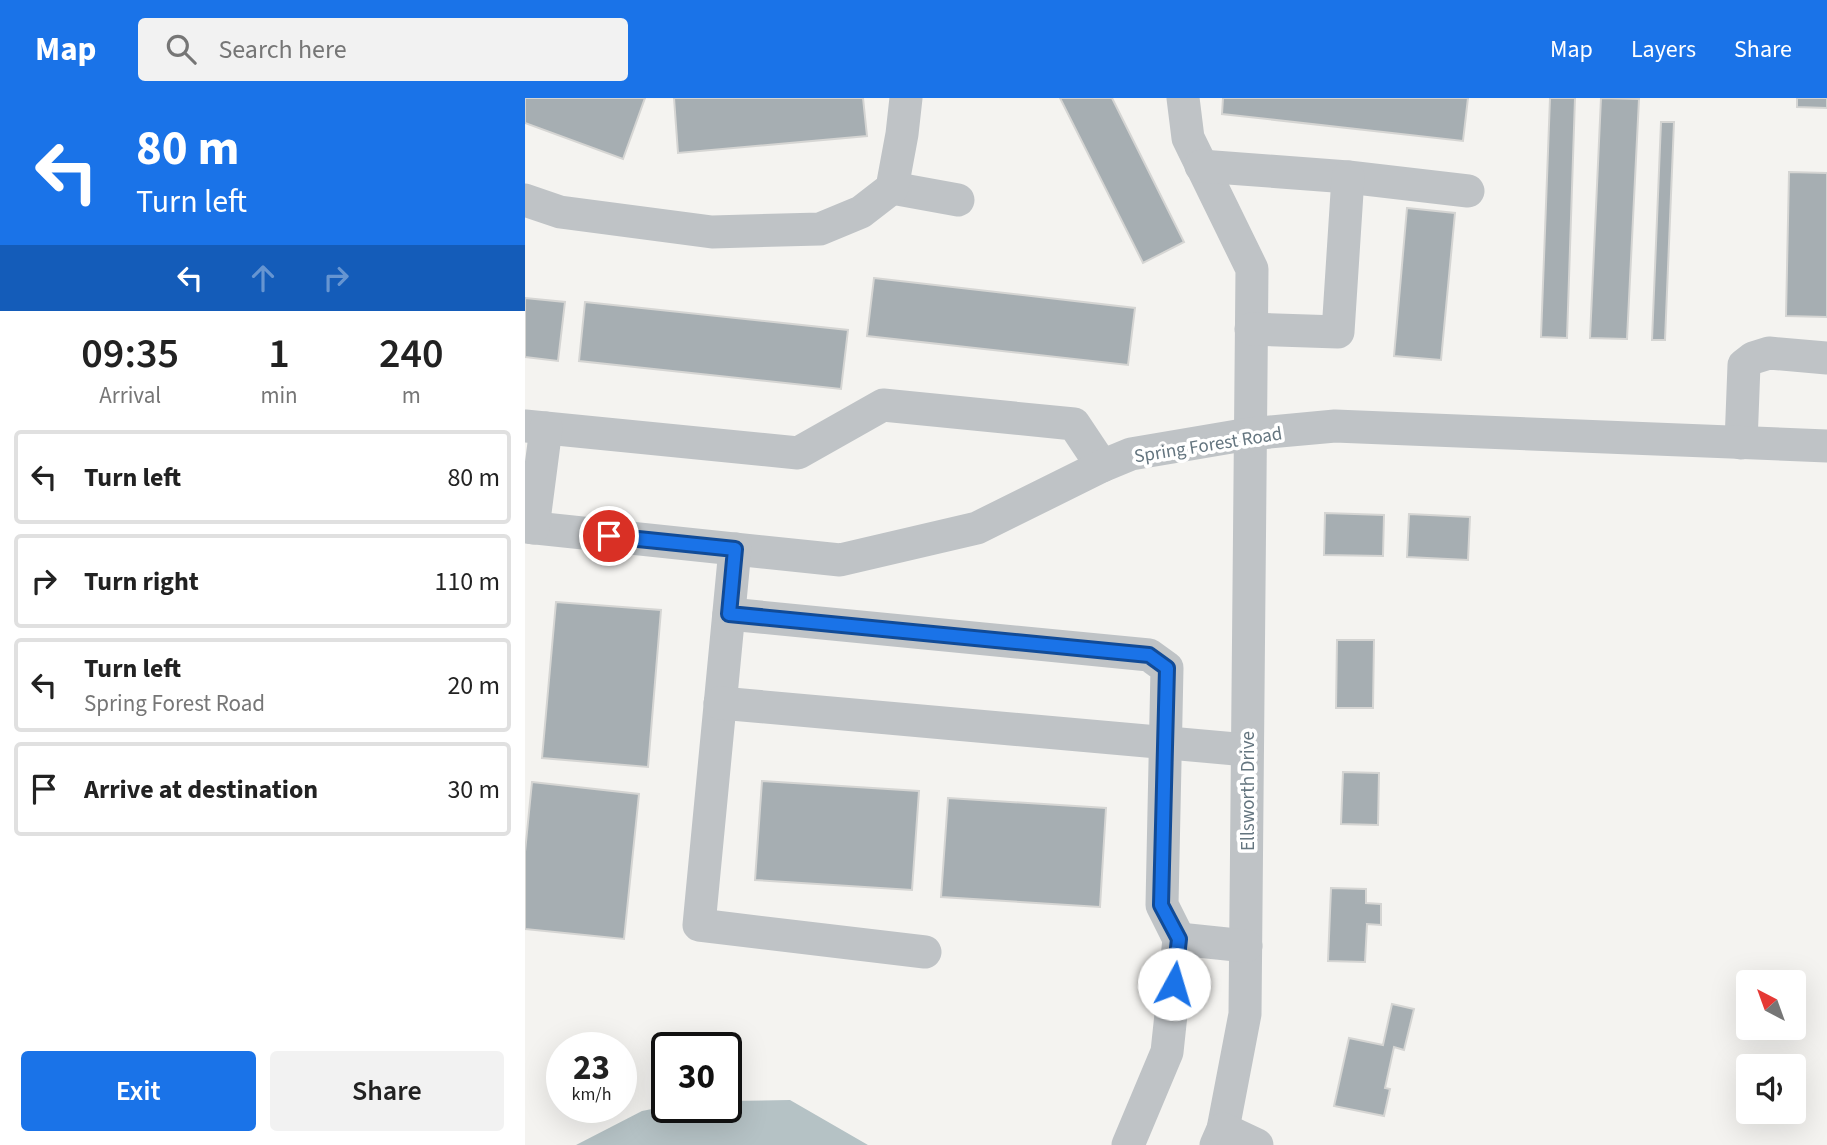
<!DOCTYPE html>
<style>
:root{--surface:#fff;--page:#f2f2f2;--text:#222;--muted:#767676;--line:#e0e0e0;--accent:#1a73e8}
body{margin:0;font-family:"Source Sans 3",sans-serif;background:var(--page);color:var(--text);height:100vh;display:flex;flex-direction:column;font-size:26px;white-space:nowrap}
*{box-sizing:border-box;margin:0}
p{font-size:23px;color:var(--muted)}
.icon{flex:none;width:38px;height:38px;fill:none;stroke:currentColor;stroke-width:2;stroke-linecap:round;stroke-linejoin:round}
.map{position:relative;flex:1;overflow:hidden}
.sheet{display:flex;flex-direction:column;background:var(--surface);width:525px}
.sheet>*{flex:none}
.hud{background:#1a73e8;color:#fff;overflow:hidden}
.needle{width:46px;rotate:319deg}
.fabs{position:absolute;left:1211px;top:872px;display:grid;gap:14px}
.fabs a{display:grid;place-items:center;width:70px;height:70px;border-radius:7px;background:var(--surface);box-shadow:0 7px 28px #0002;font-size:35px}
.speed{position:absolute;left:21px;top:934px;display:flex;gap:14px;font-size:35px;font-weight:700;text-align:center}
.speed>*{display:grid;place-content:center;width:91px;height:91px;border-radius:50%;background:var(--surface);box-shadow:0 7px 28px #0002;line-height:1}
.speed small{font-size:18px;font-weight:400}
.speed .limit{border:4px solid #111;border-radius:10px;background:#fff;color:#111}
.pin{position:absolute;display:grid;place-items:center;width:60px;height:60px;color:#fff;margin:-30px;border:4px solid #fff;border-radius:50%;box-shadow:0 2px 7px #0007}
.me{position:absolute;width:77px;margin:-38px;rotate:6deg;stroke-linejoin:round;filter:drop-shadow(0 0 5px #0008)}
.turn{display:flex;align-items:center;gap:24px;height:147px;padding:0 21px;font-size:32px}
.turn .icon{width:91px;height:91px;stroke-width:2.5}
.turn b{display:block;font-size:49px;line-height:60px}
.lanes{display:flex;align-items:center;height:66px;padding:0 21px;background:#0003;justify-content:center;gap:35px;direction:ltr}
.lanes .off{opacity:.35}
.eta{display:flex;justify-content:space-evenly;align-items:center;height:119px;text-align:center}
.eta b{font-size:42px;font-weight:600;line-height:49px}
.button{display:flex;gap:14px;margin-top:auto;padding:14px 21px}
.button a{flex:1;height:80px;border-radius:7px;background:var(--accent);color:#fff;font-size:28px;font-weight:600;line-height:80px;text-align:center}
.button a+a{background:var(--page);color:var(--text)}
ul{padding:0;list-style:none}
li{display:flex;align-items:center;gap:21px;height:94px;margin:0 14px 10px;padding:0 7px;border:4px solid var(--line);border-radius:7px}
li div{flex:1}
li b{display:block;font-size:26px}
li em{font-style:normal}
header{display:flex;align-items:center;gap:42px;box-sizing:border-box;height:98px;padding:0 35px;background:var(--accent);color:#fff}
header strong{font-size:33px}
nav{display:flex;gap:38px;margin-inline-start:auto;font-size:24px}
.search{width:490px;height:63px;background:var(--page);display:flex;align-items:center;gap:18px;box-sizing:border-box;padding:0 24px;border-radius:7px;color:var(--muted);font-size:26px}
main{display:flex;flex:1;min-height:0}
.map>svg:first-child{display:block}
.water{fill:#b5c2c5}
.building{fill:#a6aeb2;stroke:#d5d5d3;stroke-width:2}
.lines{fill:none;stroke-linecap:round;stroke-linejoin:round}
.minor{stroke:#bfc3c6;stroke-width:33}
.route-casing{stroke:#114b97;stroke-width:18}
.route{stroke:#1a73e8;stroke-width:12}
.labels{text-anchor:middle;stroke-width:7;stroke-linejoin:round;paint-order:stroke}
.street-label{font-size:19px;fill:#64757f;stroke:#fff}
</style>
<header>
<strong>Map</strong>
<div class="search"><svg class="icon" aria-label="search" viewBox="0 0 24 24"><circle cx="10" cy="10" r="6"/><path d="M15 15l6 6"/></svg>Search here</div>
<nav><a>Map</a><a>Layers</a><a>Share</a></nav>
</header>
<main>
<section class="sheet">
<div class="hud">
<div class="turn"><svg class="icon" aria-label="left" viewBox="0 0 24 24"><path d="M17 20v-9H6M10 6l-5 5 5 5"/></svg><div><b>80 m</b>Turn left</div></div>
<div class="lanes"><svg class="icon" aria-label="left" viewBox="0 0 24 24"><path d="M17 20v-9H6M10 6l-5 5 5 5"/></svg><svg class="icon off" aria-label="ahead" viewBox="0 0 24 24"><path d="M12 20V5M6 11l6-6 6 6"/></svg><svg class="icon off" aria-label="right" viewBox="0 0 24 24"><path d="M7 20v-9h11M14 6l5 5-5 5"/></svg></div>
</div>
<div class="eta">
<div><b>09:35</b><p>Arrival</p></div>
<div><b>1</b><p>min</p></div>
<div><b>240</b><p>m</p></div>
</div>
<ul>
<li><svg class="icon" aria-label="left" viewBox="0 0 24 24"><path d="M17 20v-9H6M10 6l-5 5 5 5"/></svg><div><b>Turn left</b></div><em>80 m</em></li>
<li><svg class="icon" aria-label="right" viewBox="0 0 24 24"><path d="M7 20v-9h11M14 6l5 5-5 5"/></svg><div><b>Turn right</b></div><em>110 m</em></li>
<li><svg class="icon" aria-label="left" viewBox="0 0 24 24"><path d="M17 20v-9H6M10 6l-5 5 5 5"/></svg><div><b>Turn left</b><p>Spring Forest Road</p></div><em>20 m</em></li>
<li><svg class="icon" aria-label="arrive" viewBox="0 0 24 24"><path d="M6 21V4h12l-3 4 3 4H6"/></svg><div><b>Arrive at destination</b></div><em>30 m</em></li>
</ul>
<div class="button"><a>Exit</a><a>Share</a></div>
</section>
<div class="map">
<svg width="1302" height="1047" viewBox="0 0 1302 1047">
<rect width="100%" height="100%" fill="#f4f3f0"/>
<!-- water -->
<path class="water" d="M 265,1002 L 343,1047 L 51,1047 L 117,1013 L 142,1008 L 142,1010 L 201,1010 L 201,1003 Z"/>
<!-- building -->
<g class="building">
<path d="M 0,0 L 120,0 L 98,61 L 0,25 Z"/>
<path d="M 149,0 L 338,0 L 342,38 L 153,55 Z"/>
<path d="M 535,0 L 587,0 L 659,144 L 618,165 Z"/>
<path d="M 698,0 L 943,0 L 938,43 L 697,16 Z"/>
<path d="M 1025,0 L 1050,0 L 1042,240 L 1016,239 Z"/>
<path d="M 1076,0 L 1114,1 L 1102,241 L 1065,240 Z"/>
<path d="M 1272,0 L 1302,0 L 1302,10 L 1272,9 Z"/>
<path d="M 1136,24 L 1149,24 L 1140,242 L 1127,242 Z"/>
<path d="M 1264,74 L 1302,75 L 1302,219 L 1261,218 Z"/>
<path d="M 882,110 L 930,115 L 916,262 L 869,258 Z"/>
<path d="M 349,180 L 610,210 L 603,267 L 342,238 Z"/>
<path d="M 0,200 L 40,204 L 33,263 L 0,259 Z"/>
<path d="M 60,204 L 323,232 L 316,291 L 54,263 Z"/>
<path d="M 800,415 L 859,417 L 858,458 L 799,457 Z"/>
<path d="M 884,416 L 945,419 L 943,462 L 882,459 Z"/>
<path d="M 31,504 L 136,512 L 123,669 L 17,660 Z"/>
<path d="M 812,542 L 849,542 L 848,610 L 811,610 Z"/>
<path d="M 818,674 L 854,675 L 853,727 L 816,726 Z"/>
<path d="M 237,683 L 394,693 L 387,792 L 230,782 Z"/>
<path d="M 7,684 L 114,696 L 99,841 L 0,831 L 0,754 Z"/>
<path d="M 423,700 L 581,710 L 575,809 L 416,799 Z"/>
<path d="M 806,790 L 841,791 L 841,805 L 856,806 L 856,827 L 842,826 L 840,864 L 803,863 Z"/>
<path d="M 867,906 L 889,911 L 879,952 L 869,949 L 860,990 L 865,991 L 859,1018 L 809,1008 L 824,940 L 858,947 Z"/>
</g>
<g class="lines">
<!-- minor -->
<g class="minor">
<path d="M 658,0 L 663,40 L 727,171 L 720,916 L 698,1031 L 691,1047"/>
<path d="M 676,68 L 823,79 L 943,93"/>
<path d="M 367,90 L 433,102"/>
<path d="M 0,102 L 35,114 L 187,134 L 295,131 L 336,114 L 367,90 L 377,36 L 381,0"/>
<path d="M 726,231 L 813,234 L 823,79"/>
<path d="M 0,328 L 273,355 L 358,307 L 549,326 L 577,368"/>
<path d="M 1216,345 L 1219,267 L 1228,260 L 1244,255 L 1302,260"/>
<path d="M 0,429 L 315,462 L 452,430 L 577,368 L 606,356 L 724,336 L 810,328 L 1302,348"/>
<path d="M 8,430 L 21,330"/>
<path d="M 210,451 L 174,827 L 400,854"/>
<path d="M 204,516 L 624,557 L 642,570 L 637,807 L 654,841"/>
<path d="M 195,605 L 722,652"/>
<path d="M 698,1031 L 732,1047"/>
<path d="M 603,1047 L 642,954 L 654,841 L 721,848"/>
</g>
</g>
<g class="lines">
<defs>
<path id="route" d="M 84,438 L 210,451 L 204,516 L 624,557 L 642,570 L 636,807 L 654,841 L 649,886"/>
</defs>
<!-- route casing -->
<use href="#route" class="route-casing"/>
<!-- route -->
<use href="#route" class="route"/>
</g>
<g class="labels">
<!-- street labels -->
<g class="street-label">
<text transform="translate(683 346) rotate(-9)" y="7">Spring Forest Road</text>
<text transform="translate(722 693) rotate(-90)" y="7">Ellsworth Drive</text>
</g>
</g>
</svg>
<div class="fabs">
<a><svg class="needle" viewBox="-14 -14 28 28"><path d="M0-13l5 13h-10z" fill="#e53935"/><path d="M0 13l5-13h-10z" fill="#767676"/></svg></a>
<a><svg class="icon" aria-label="sound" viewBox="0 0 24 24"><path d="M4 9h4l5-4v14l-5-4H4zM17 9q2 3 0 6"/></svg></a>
</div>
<div class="speed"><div>23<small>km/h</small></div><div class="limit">30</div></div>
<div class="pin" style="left:84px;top:438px;background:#d93025"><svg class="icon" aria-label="arrive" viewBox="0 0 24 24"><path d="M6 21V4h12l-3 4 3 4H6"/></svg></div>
<svg class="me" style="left:649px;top:886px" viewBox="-20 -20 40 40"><circle r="19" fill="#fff"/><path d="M0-13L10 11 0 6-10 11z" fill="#1a73e8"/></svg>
</div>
</main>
